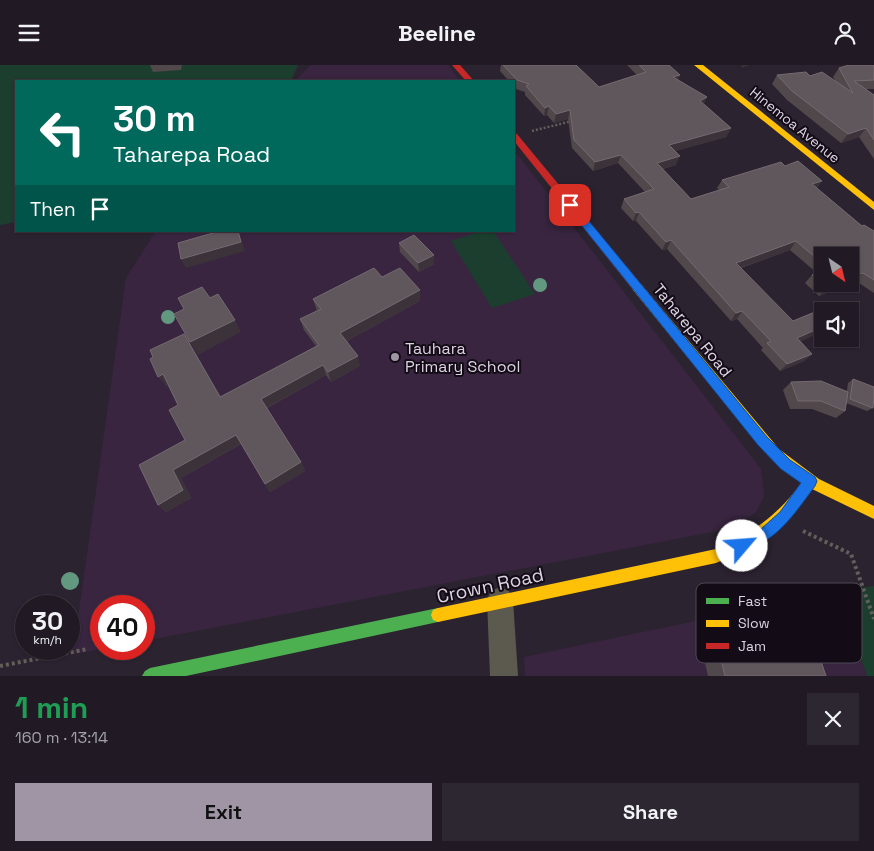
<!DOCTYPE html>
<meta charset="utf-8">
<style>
:root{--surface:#211a24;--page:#2d2731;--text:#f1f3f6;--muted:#a2a1a6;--line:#3e3841;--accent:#a095a4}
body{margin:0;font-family:"Space Grotesk",sans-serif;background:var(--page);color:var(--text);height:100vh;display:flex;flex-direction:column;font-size:19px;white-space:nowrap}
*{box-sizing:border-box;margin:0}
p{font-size:16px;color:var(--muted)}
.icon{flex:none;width:28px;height:28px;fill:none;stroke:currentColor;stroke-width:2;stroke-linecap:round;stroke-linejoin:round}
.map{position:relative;height:611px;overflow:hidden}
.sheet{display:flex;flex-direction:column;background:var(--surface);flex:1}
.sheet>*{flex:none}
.guide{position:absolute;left:15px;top:15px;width:500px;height:152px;border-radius:0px;box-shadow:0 1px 4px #0004,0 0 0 1px var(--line);background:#00695c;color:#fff;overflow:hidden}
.needle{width:32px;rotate:145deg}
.controls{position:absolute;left:814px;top:182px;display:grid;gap:10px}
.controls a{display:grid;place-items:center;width:45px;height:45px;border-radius:0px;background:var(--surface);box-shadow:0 1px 4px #0004,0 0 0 1px var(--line);font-size:25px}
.speed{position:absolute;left:15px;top:530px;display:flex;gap:10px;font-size:25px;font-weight:700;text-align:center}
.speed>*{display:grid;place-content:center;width:65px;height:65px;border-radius:50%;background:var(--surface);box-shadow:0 1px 4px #0004,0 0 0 1px var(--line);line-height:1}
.speed small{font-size:12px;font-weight:400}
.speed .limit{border:8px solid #d22;background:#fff;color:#111}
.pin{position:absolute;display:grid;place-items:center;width:42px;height:42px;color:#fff;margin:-21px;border-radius:10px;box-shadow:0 2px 8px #0006}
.me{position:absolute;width:55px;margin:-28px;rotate:63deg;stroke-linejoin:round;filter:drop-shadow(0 0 4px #0008)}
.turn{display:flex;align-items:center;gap:18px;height:105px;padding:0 15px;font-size:22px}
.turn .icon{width:65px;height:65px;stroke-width:2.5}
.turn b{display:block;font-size:35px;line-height:42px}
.then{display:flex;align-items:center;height:48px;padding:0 15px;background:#0003;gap:10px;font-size:19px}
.round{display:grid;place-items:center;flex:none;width:52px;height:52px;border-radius:0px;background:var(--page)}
.overview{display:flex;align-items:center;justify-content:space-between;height:85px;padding:0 15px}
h1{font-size:30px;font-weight:800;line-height:38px;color:#1e9e55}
.action{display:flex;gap:10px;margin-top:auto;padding:10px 15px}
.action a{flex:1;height:58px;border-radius:0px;background:var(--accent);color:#111;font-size:20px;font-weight:800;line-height:58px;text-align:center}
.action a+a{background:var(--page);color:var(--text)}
header{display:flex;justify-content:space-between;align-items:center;height:65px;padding:0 15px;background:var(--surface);font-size:22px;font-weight:800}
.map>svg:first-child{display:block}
.built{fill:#392540}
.green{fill:#1c3e2e}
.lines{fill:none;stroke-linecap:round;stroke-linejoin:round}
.path-far1{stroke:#625e5a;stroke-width:2.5;stroke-dasharray:2 2;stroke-linecap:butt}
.path{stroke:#625e5a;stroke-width:4;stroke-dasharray:3 3;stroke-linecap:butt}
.street{fill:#5c594e;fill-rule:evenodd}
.fast{fill:#4caf50;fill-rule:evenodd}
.slow{fill:#ffc107;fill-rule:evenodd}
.jam{fill:#c62828;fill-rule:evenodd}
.tree{fill:#629880}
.wall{fill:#51484b}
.shaded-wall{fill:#3c333a}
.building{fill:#60575c;stroke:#746b71}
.route{fill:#1a73e8;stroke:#114b97}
.poi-dot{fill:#a095a4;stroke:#130c16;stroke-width:2}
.labels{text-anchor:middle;stroke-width:4;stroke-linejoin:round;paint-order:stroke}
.far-street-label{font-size:14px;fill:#ded3e3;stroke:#130c16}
.street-label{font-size:16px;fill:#ded3e3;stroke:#130c16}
.poi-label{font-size:16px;fill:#ded3e3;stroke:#130c16;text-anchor:start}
.near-street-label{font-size:19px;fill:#ded3e3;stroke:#130c16}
.key{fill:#130c16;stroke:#504854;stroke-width:1}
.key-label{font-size:14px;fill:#ded3e3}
</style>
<header><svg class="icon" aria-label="menu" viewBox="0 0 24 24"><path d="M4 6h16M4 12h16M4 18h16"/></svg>Beeline<svg class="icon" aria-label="person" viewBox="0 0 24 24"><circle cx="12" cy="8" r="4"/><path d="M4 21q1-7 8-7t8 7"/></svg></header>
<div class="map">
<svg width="874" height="611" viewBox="0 0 874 611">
<rect width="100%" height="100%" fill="#2c2330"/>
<!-- built -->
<g class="built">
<path d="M 311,0 L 448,0 L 460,16 L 295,16 Z"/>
<path d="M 514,85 L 761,404 L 764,431 L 756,447 L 733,463 L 144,576 L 144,541 L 101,541 L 102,584 L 73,589 L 126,213 L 156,166 L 514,166 Z"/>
<path d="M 837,526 L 867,611 L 525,611 L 524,592 Z"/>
</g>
<!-- green -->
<g class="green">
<path d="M 0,0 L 298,0 L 291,16 L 16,16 L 16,157 L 0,160 Z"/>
<path d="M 482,166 L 493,166 L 535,229 L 492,243 L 451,176 Z"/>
<path d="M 874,521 L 874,611 L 867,611 L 837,526 Z"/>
</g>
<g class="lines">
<!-- path-far1 -->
<path class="path-far1" d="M 532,66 L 572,56"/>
<!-- path -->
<g class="path">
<path d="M 803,466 L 851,489 L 874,554"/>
<path d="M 0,601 L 88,584"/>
</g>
<!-- street -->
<path class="street" d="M 500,522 L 509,526 L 513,535 L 518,611 L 490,611 L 487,535 L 491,526 Z"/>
<!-- fast -->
<path class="fast" d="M 438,543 L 443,545 L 445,550 L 443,555 L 438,557 L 186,611 L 142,611 L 145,606 L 150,603 Z"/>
<!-- slow -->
<g class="slow">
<path d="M 694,0 L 703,0 L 874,137 L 874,145 Z"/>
<path d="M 637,218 L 641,219 L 779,384 L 819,414 L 874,441 L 874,454 L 812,424 C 784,465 761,479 716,498 L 438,557 L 433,555 L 431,550 L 433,545 L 438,543 L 716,484 C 752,469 779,449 802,417 L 783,404 L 759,380 L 633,225 L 632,222 L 633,219 Z"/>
</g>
<!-- jam -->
<g class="jam">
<path d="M 452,0 L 460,0 L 474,16 L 466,16 Z"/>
<path d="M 514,68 L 517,69 L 641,219 L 642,222 L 641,225 L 633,225 L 514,76 Z"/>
</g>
</g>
<!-- trees -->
<g class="tree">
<circle cx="540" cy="220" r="7"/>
<circle cx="168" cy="252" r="7"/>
<circle cx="70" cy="516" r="9"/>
</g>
<!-- wall -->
<g class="wall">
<path d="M 150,0 L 182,0 L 181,5 L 153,7 Z"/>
<path d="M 501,0 L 576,0 L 599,22 L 637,10 L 627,0 L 669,0 L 678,15 L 731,63 L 726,72 L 675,86 L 676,100 L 663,104 L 691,134 L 719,125 L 717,123 L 722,115 L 785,101 L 817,124 L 862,161 L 874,166 L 874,228 L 856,216 L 850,218 L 850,191 L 822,191 L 822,219 L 849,219 L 819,231 L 805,218 L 812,210 L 817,208 L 790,185 L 741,203 L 800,276 L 812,289 L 804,296 L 780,306 L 761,285 L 763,283 L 737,254 L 731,256 L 667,184 L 662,185 L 636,156 L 633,156 L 621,143 L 624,134 L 645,127 L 618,98 L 593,106 L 572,83 L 568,54 L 554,58 L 547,50 L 544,51 L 525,30 L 525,27 L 516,24 L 514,22 L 514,16 L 509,16 L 500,6 Z"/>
<path d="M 874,0 L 874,24 L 866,24 L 874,30 L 874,94 L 859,72 L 841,78 L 787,35 L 772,19 L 777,10 L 810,11 L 836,17 L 833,12 L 839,3 Z"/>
<path d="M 399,178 L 434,190 L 434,199 L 419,207 L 400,187 Z"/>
<path d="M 382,212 L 420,236 L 347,276 L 360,301 L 331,317 L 326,310 L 267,343 L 301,397 L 305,406 L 270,427 L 241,379 L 181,413 L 191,433 L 166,447 L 158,440 L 185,375 L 178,340 L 168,320 L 166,321 L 153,292 L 184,269 L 221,332 L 316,281 L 304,265 L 300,254 L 317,246 L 313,234 Z"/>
<path d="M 853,314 L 873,343 L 867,346 L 846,338 L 845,346 L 836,353 L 812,344 L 790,344 L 783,325 L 791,317 L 847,326 L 848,318 Z"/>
<path d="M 713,562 L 826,611 L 708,611 L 698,568 Z"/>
</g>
<!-- shaded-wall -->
<g class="shaded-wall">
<path d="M 742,0 L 750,0 L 741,3 Z"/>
<path d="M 680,10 L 677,19 L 673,12 Z"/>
<path d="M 707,32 L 703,41 L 700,36 Z"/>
<path d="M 549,41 L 547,50 L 544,51 L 545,43 Z"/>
<path d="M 570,45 L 568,54 L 554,58 L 556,49 Z"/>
<path d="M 731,63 L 726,72 L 665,89 L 669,80 Z"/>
<path d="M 866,63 L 859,72 L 841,78 L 848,69 Z"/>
<path d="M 621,90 L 618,98 L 593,106 L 595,97 Z"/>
<path d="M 680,91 L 676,100 L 654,106 L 657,98 Z"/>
<path d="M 822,116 L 816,125 L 812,119 Z"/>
<path d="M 639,147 L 636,156 L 633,156 L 636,148 Z"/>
<path d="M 238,166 L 245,186 L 186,203 L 181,194 Z"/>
<path d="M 671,175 L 667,184 L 662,185 L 666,177 Z"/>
<path d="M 796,176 L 790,185 L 731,206 L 736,198 Z"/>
<path d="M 434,190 L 434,199 L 419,207 L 418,198 Z"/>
<path d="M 863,208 L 856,216 L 850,218 L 850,213 Z"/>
<path d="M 836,219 L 849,219 L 819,231 L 826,223 Z"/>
<path d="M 420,225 L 420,236 L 343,278 L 340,268 Z"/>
<path d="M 742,246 L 737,254 L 731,256 L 736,248 Z"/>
<path d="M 235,255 L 241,267 L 198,290 L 190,277 Z"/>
<path d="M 822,262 L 822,267 L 790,281 L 797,273 Z"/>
<path d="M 184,269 L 190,279 L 226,342 L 220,332 Z"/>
<path d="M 812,289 L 804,296 L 780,306 L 787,299 Z"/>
<path d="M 358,291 L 360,301 L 331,317 L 328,307 Z"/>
<path d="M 323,300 L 326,310 L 266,343 L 261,334 Z"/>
<path d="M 163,309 L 170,319 L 166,321 L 158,312 Z"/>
<path d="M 236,370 L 242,378 L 181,413 L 191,433 L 166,447 L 158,440 L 173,405 Z"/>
<path d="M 301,397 L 305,406 L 270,427 L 265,419 Z"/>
</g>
<!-- building -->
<g class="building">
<path d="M 503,0 L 576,0 L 599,22 L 646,7 L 639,0 L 669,0 L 680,10 L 673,12 L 707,32 L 700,36 L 731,63 L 669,80 L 680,91 L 657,98 L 691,134 L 729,122 L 722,115 L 781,97 L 785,101 L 798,96 L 822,116 L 812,119 L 862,161 L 864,160 L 874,166 L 874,215 L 863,208 L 850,213 L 850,191 L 822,191 L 822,198 L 796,176 L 736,198 L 793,256 L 827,242 L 831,246 L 822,246 L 822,262 L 797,273 L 812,289 L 787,299 L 767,278 L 771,276 L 742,246 L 736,248 L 671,175 L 666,177 L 639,147 L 636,148 L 624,134 L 654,124 L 621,90 L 595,97 L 574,75 L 570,45 L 556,49 L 549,41 L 545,43 L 526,21 L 529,19 L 517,15 Z"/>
<path d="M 849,0 L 874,0 L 874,15 L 854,16 L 874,30 L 874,75 L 866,63 L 848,69 L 792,26 L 777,10 L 806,7 L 810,11 L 822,7 L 853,28 L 839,3 Z"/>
<path d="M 220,166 L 238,166 L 241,177 L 181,194 L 178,178 Z"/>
<path d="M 414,170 L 434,190 L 418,198 L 399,178 Z"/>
<path d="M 374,203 L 382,212 L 400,203 L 420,225 L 340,268 L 358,291 L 328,307 L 323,300 L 261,334 L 301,397 L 265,419 L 236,370 L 173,405 L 183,425 L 158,440 L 139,400 L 185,375 L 169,345 L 178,340 L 163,309 L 158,312 L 150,294 L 153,292 L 150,285 L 184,269 L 220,332 L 319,280 L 300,254 L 321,244 L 313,234 Z"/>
<path d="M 822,205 L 822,219 L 836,219 L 826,223 L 812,210 Z"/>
<path d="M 202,222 L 210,233 L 218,229 L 235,255 L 190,277 L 174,249 L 184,244 L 178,233 Z"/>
<path d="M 853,314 L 874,322 L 874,332 L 873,343 L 850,334 Z"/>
<path d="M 821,316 L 848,327 L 845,346 L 821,336 L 798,336 L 791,317 Z"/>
<path d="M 801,537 L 826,611 L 725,611 L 713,562 Z"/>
</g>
<!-- route -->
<path class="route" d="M 570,137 L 574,138 L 767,372 L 790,395 L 815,412 L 817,416 L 815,421 C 792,452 779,473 742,488 L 738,486 L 736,481 L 738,476 L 761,464 L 780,447 L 801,418 L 781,404 L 758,380 L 567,142 L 566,140 Z"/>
<!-- markers -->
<circle class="poi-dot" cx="395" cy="292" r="5"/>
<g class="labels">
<!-- far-street labels -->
<g class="far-street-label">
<text transform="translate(795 60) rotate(39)" y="5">Hinemoa Avenue</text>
</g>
<!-- street labels -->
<g class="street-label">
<text transform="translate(693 265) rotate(51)" y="6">Taharepa Road</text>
</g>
<!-- poi labels -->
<g class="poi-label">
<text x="405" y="289">Tauhara<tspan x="405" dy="18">Primary School</tspan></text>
</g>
<!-- near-street labels -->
<g class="near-street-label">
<text transform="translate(490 520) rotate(-12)" y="7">Crown Road</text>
</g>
</g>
<!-- legend -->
<rect x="696" y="518" width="166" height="80" rx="8" class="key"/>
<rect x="706" y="533" width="23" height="6" fill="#4caf50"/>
<rect x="706" y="555" width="23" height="7" fill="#ffc107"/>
<rect x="706" y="578" width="23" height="6" fill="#c62828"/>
<g class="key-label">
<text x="738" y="541">Fast</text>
<text x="738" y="563">Slow</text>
<text x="738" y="586">Jam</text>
</g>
</svg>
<div class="controls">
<a><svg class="needle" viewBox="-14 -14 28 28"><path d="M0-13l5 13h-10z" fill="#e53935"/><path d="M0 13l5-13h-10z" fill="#a2a1a6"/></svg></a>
<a><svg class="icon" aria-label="sound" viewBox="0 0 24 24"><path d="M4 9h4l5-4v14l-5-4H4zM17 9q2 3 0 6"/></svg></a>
</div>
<div class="speed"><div>30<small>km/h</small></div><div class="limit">40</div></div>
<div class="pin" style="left:570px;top:140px;background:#d93025"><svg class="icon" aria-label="arrive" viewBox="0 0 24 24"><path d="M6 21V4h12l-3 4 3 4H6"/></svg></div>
<svg class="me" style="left:742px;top:481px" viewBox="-20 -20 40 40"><circle r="19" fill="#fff"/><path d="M0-13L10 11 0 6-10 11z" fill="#1a73e8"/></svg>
<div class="guide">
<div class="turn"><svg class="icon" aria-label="left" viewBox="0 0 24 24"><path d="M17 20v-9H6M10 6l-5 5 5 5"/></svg><div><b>30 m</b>Taharepa Road</div></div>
<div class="then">Then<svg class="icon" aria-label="arrive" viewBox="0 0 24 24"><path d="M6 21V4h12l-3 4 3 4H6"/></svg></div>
</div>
</div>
<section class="sheet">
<div class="overview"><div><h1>1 min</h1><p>160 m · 13:14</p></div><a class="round"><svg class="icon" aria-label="close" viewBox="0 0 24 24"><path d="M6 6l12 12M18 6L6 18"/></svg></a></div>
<div class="action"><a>Exit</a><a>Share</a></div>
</section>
